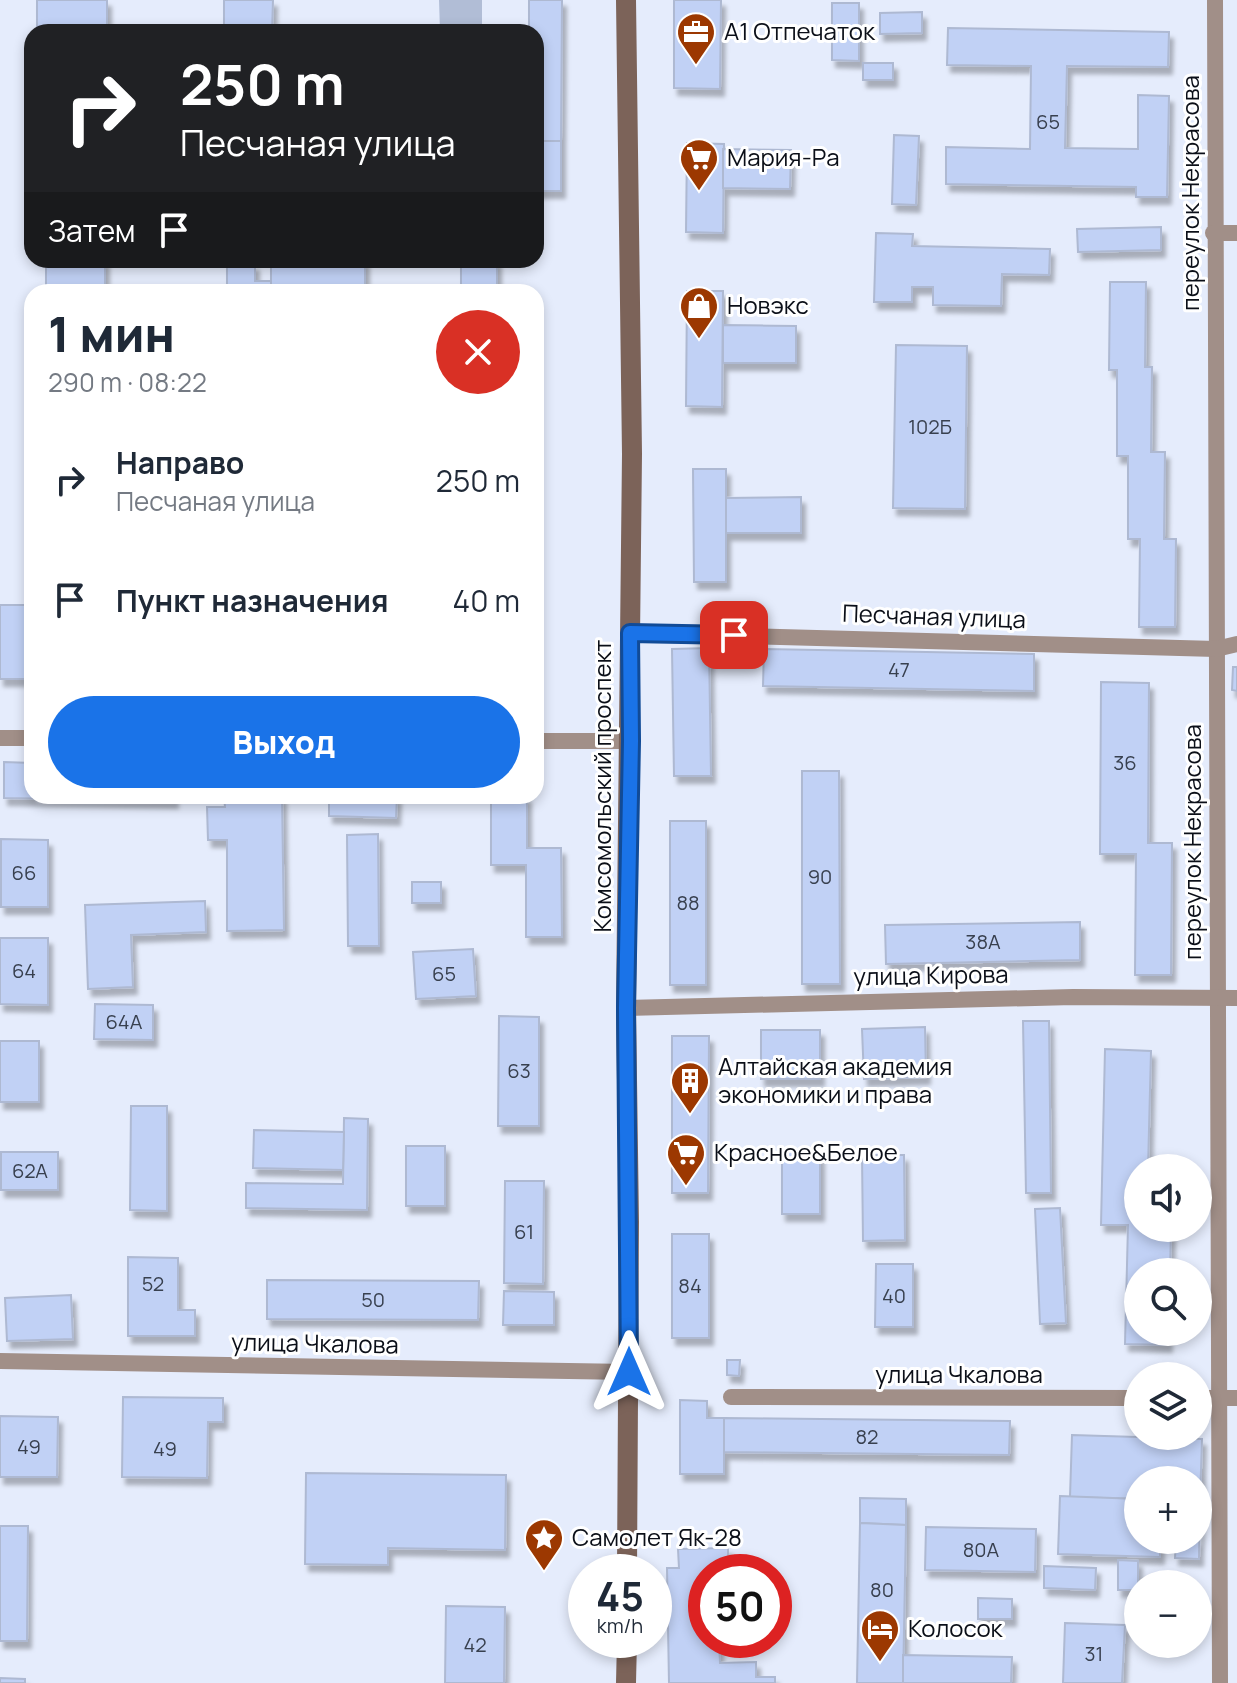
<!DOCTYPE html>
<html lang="ru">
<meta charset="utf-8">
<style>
:root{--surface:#fff;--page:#f2f2f3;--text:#1f2937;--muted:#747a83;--accent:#1a73e8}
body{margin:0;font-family:Manrope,sans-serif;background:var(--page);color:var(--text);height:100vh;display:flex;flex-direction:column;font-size:30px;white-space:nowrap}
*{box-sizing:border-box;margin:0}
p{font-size:26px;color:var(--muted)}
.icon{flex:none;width:44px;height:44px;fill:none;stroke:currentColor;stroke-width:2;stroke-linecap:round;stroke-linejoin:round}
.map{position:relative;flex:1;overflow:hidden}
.drawer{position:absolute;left:24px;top:284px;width:520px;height:520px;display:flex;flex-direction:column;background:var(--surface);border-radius:24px;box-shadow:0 4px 12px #0003}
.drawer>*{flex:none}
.guide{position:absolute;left:24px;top:24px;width:520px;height:244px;border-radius:24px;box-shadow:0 4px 12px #0003;background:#202124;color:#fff;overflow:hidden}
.tools{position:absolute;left:1124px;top:1154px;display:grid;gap:16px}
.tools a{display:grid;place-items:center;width:88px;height:88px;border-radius:50%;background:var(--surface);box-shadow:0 4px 12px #0003;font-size:40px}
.speed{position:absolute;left:568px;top:1554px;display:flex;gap:16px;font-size:40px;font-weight:700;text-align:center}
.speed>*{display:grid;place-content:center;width:104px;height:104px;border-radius:50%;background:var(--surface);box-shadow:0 4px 12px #0003;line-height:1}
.speed small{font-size:20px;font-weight:400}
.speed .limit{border:12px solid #d22;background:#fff;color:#111}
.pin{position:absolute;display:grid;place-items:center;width:68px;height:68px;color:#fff;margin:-34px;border-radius:16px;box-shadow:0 4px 12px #0006}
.me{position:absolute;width:88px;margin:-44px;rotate:0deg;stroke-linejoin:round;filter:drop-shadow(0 0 6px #0008)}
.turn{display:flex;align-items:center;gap:28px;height:168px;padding:0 24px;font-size:36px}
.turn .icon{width:104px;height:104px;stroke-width:2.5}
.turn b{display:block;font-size:56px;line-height:68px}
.then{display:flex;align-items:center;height:76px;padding:0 24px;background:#0003;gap:16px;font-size:30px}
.round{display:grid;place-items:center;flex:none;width:84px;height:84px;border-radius:42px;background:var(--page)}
.headline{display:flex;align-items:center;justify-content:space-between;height:136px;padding:0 24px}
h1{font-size:48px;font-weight:800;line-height:60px}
.cta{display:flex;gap:16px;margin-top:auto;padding:16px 24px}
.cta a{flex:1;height:92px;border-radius:48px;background:var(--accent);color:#fff;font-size:32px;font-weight:800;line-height:92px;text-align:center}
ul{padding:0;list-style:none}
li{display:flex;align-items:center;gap:24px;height:120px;padding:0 24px}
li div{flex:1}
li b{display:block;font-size:30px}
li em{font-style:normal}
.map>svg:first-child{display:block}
.green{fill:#b1bdd6}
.building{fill:#c1d1f5;stroke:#aeb9d2;stroke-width:2;filter:url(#shadow)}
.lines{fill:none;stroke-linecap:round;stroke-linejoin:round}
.minor{stroke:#a18f88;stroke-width:16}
.secondary{stroke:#7c6359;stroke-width:20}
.route-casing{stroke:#114b97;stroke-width:20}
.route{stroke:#1a73e8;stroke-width:14}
.labels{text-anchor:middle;stroke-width:6;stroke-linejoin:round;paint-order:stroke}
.number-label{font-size:20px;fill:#38404f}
.poi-label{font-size:24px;fill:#0b0f18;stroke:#fff;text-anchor:start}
.street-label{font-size:24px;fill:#0b0f18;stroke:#fff}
</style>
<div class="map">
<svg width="1237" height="1683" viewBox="0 0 1237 1683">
<defs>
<filter id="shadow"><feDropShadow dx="4" dy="7" stdDeviation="2" flood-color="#0004"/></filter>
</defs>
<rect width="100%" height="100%" fill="#e5ecfc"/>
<!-- green -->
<path class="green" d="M 439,0 L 482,0 L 482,32 L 440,32 Z"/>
<!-- building -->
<g class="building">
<rect x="37" y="0" width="70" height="32"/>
<path d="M 224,0 L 273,0 L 272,32 L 224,32 Z"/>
<path d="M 529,0 L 562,0 L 561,141 L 536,141 L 536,32 L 529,32 Z"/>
<path d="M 674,0 L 721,0 L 720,89 L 674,88 Z"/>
<path d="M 832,3 L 859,3 L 859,61 L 832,60 Z"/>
<path d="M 922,12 L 922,33 L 880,34 L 880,13 Z"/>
<path d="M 948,28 L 1169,32 L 1168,67 L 1067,66 L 1065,148 L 1138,149 L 1138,95 L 1169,96 L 1167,197 L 1136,197 L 1136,187 L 946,184 L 946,147 L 1030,149 L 1031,66 L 947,65 Z"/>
<rect x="863" y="63" width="30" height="17"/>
<path d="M 894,135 L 919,136 L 916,205 L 892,204 Z"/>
<rect x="536" y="141" width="25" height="50"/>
<path d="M 687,143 L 724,144 L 723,233 L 686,232 Z"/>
<path d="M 723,149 L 791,150 L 790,189 L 723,188 Z"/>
<path d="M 1161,227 L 1161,250 L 1078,252 L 1077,229 Z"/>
<path d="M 876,233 L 913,234 L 912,246 L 1050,249 L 1049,275 L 1002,274 L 1001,306 L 933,305 L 933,287 L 912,287 L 912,302 L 874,302 Z"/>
<rect x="46" y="260" width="59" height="32"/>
<rect x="271" y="260" width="94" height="32"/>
<rect x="461" y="260" width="36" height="32"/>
<path d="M 227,264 L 255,264 L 255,281 L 271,281 L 271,292 L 227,292 Z"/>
<path d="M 1110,282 L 1146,282 L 1145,367 L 1152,367 L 1151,452 L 1165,452 L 1164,539 L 1176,539 L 1175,627 L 1139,627 L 1140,539 L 1128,539 L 1128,456 L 1117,456 L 1117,370 L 1109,370 Z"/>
<path d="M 687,291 L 723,291 L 722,407 L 686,406 Z"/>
<path d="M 723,325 L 796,326 L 796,363 L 723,363 Z"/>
<path d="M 896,345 L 967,346 L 965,509 L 893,508 Z"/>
<path d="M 693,469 L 726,469 L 726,582 L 694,582 Z"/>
<path d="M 801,497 L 801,533 L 726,533 L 726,498 Z"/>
<path d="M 0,605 L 28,605 L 28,614 L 32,614 L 32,679 L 0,679 Z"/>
<path d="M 709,648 L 711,776 L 674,776 L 672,649 Z"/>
<path d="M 764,649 L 1034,654 L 1034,691 L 763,686 Z"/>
<path d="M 1233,667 L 1237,667 L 1237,691 L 1232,690 Z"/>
<path d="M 1101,682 L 1149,683 L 1148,843 L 1172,843 L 1171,975 L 1135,975 L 1136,854 L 1100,854 Z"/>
<path d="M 4,762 L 32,763 L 32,796 L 174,796 L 174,801 L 4,798 Z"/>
<path d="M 802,771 L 839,771 L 840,984 L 802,984 Z"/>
<path d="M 224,796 L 282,796 L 284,930 L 227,931 L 227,840 L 208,840 L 207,807 L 225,807 Z"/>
<path d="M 329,796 L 397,796 L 396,818 L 329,816 Z"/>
<path d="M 491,796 L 527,796 L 527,848 L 561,848 L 562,937 L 526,937 L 526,865 L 491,865 Z"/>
<rect x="670" y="821" width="36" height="164"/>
<path d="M 378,834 L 379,946 L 348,946 L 347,835 Z"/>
<path d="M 1,839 L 48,840 L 48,907 L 1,907 Z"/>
<rect x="412" y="882" width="29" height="21"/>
<path d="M 205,901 L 206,932 L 131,935 L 133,987 L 88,989 L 85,905 Z"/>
<path d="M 1080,922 L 1080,960 L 886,964 L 885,925 Z"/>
<path d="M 0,938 L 48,938 L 48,1005 L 0,1004 Z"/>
<path d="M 473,949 L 476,996 L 416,999 L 413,952 Z"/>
<path d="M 95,1004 L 153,1005 L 153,1040 L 94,1039 Z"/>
<path d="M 499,1016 L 539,1017 L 539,1126 L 498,1126 Z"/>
<path d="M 1023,1021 L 1049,1021 L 1051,1193 L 1026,1193 Z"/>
<path d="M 925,1027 L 926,1077 L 864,1079 L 862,1029 Z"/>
<rect x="761" y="1030" width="59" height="49"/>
<path d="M 672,1036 L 709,1036 L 708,1193 L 672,1193 Z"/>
<rect x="0" y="1041" width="39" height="61"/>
<path d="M 1105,1049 L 1151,1051 L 1148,1168 L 1138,1168 L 1138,1228 L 1171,1228 L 1170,1272 L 1138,1272 L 1138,1332 L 1168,1332 L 1168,1345 L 1125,1344 L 1128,1225 L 1101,1225 Z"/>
<path d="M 131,1106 L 167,1106 L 167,1211 L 130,1210 Z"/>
<path d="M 344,1118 L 368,1119 L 367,1210 L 246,1208 L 246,1183 L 343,1184 Z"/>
<path d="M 254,1130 L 344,1132 L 343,1170 L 253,1168 Z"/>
<rect x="406" y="1146" width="39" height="60"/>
<rect x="782" y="1151" width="38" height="63"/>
<rect x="1" y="1152" width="57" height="38"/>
<path d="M 862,1155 L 904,1155 L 905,1240 L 863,1241 Z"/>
<path d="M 505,1181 L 544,1181 L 543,1284 L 504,1283 Z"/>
<path d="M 1060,1208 L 1066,1323 L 1040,1324 L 1035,1209 Z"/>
<rect x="672" y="1234" width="37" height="104"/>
<path d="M 128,1257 L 178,1258 L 178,1310 L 195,1310 L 195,1336 L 128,1336 Z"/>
<path d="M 876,1264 L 913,1264 L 913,1327 L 875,1327 Z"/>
<path d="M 267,1280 L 479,1281 L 478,1320 L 267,1319 Z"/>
<path d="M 504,1291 L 554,1292 L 554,1325 L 503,1325 Z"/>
<path d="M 71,1295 L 73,1339 L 7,1341 L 5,1298 Z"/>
<path d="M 727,1360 L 740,1360 L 739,1376 L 727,1375 Z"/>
<path d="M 123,1397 L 223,1398 L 223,1422 L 208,1422 L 207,1478 L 122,1477 Z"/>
<path d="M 680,1400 L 707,1401 L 707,1418 L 724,1418 L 724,1474 L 680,1474 Z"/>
<path d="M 0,1416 L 58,1417 L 57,1477 L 0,1477 Z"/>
<path d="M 724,1418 L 1010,1421 L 1009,1455 L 724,1452 Z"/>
<path d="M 1072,1435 L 1202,1439 L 1200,1500 L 1198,1500 L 1198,1480 L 1138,1480 L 1138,1499 L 1070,1497 Z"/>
<path d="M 306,1473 L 506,1475 L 505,1550 L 388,1548 L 388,1565 L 305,1564 Z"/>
<path d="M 1060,1496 L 1138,1499 L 1138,1540 L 1160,1540 L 1160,1557 L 1058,1554 Z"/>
<path d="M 860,1498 L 906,1499 L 906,1525 L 860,1523 Z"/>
<path d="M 1198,1500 L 1200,1500 L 1199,1559 L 1175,1558 L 1176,1540 L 1198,1540 Z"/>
<path d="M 860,1523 L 906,1525 L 903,1683 L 857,1683 Z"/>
<path d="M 0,1526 L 28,1526 L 27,1641 L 0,1641 Z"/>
<path d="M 926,1527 L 1036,1529 L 1035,1572 L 925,1570 Z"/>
<path d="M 728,1548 L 728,1572 L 706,1572 L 706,1640 L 719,1640 L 720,1663 L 756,1662 L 756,1677 L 775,1677 L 775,1683 L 669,1683 L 667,1568 L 679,1568 L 678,1549 Z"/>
<path d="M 1118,1560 L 1138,1561 L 1138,1590 L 1118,1590 Z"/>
<path d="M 1044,1566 L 1096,1568 L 1095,1590 L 1044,1588 Z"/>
<path d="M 978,1598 L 1012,1599 L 1012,1619 L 978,1619 Z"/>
<path d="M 446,1606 L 505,1607 L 504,1683 L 445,1683 Z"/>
<path d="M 1065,1623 L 1125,1625 L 1122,1683 L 1063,1683 Z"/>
<path d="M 903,1655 L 1012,1657 L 1011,1683 L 903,1683 Z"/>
<path d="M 0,1678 L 25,1679 L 25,1683 L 0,1683 Z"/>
</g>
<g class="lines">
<!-- minor -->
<g class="minor">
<path d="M 1215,0 L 1220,1683"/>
<path d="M 1213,233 L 1237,233"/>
<path d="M 630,633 L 1216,649 L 1237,644"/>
<path d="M 0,738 L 32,738"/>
<path d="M 536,741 L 631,741"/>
<path d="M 626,1008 L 1073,997 L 1237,998"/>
<path d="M 0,1361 L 629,1372"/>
<path d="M 731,1397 L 1138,1398"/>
<path d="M 1198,1398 L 1237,1398"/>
</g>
<!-- secondary -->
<g class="secondary">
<path d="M 626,0 L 632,454 L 626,1008 L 629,1222 L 627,1572"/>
<path d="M 626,1683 L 627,1640"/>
</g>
</g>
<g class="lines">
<defs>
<path id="route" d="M 629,1372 L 626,1008 L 631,741 L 630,633 L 734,635"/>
</defs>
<!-- route casing -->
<use href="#route" class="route-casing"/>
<!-- route -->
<use href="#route" class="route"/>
</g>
<!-- icons -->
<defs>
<symbol id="office-pin" viewBox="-11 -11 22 30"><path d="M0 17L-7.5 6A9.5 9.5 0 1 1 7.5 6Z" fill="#9c3801" stroke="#fff"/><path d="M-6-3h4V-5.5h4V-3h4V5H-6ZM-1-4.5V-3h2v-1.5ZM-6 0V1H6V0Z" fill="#fff"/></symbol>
<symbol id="supermarket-pin" viewBox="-11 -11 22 30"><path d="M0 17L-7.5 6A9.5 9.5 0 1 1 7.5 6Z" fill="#9c3801" stroke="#fff"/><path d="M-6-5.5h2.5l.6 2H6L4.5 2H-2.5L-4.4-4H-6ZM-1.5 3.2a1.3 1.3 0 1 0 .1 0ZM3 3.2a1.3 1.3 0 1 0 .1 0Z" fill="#fff"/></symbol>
<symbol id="shop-pin" viewBox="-11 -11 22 30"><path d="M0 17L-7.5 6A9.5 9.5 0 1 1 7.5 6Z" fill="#9c3801" stroke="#fff"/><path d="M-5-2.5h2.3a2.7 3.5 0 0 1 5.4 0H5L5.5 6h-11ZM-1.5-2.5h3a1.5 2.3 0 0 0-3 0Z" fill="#fff"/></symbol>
<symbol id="building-pin" viewBox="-11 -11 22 30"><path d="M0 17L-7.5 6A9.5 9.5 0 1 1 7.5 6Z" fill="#9c3801" stroke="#fff"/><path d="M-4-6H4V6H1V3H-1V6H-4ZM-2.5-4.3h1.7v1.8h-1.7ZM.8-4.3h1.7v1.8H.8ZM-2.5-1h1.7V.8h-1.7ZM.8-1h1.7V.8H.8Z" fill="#fff"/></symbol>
<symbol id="sight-pin" viewBox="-11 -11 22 30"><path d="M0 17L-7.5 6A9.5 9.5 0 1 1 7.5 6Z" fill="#9c3801" stroke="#fff"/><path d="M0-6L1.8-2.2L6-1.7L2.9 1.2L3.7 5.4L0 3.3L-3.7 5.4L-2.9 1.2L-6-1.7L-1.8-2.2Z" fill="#fff"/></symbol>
<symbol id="hotel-pin" viewBox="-11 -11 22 30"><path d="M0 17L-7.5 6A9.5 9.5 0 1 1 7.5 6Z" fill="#9c3801" stroke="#fff"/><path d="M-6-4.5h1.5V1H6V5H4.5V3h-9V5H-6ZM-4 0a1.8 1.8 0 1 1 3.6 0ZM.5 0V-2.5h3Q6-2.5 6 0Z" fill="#fff"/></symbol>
</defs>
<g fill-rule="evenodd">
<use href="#office-pin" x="674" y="10" width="44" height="60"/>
<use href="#supermarket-pin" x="677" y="136" width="44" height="60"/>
<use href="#shop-pin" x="677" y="284" width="44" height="60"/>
<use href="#building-pin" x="668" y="1059" width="44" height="60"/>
<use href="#supermarket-pin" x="664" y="1131" width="44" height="60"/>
<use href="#sight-pin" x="522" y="1516" width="44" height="60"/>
<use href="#hotel-pin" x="858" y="1607" width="44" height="60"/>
</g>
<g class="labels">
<!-- number labels -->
<g class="number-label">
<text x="1048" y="129">65</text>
<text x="930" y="434">102Б</text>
<text x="899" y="677">47</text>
<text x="1125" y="770">36</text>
<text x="24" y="880">66</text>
<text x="820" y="884">90</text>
<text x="688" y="910">88</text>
<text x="983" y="949">38А</text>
<text x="24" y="978">64</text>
<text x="444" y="981">65</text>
<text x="124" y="1029">64А</text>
<text x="519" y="1078">63</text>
<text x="30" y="1178">62А</text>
<text x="524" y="1239">61</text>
<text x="153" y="1291">52</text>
<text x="690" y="1293">84</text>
<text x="894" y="1303">40</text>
<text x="373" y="1307">50</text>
<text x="867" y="1444">82</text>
<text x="29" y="1454">49</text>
<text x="165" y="1456">49</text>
<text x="981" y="1557">80А</text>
<text x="882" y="1597">80</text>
<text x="475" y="1652">42</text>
<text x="1094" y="1661">31</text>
</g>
<!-- poi labels -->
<g class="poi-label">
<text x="724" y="40">А1 Отпечаток</text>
<text x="727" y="166">Мария-Ра</text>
<text x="727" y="314">Новэкс</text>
<text x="718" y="1075">Алтайская академия<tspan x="718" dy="28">экономики и права</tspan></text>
<text x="714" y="1161">Красное&amp;Белое</text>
<text x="572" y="1546">Самолет Як-28</text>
<text x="908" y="1637">Колосок</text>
</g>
<!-- street labels -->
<g class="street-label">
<text transform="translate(1191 193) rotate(-90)" y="8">переулок Некрасова</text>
<text transform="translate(934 617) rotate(2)" y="8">Песчаная улица</text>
<text transform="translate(603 786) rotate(-90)" y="8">Комсомольский проспект</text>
<text transform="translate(1193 842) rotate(-90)" y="8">переулок Некрасова</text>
<text transform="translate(931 976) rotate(-1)" y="8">улица Кирова</text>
<text transform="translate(315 1344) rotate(1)" y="8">улица Чкалова</text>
<text x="959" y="1383">улица Чкалова</text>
</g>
</g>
</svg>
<div class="tools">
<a><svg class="icon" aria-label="sound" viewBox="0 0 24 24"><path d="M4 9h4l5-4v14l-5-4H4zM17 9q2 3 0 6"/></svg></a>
<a><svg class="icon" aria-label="search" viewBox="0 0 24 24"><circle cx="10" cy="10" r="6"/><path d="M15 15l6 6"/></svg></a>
<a><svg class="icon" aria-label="layers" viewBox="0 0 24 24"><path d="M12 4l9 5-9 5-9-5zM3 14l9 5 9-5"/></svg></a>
<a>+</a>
<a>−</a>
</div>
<div class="speed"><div>45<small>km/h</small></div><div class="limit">50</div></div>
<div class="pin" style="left:734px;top:635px;background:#d93025"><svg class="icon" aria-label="arrive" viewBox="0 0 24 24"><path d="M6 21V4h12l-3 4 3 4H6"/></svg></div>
<svg class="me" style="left:629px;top:1372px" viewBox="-20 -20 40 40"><path d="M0-17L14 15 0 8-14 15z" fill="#1a73e8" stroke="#fff" stroke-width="4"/></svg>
<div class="guide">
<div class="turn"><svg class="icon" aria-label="right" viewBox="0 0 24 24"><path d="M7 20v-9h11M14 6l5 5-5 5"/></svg><div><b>250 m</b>Песчаная улица</div></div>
<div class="then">Затем<svg class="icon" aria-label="arrive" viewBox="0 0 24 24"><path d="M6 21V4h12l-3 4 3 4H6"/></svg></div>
</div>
<section class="drawer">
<div class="headline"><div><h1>1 мин</h1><p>290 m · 08:22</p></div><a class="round" style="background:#d93025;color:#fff"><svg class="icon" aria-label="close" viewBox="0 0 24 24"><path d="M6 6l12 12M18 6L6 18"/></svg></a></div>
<ul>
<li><svg class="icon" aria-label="right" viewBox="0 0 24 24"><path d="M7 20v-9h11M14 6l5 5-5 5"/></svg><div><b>Направо</b><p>Песчаная улица</p></div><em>250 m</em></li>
<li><svg class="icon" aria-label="arrive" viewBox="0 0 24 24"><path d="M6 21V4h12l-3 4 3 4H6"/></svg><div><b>Пункт назначения</b></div><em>40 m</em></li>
</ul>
<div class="cta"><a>Выход</a></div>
</section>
</div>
